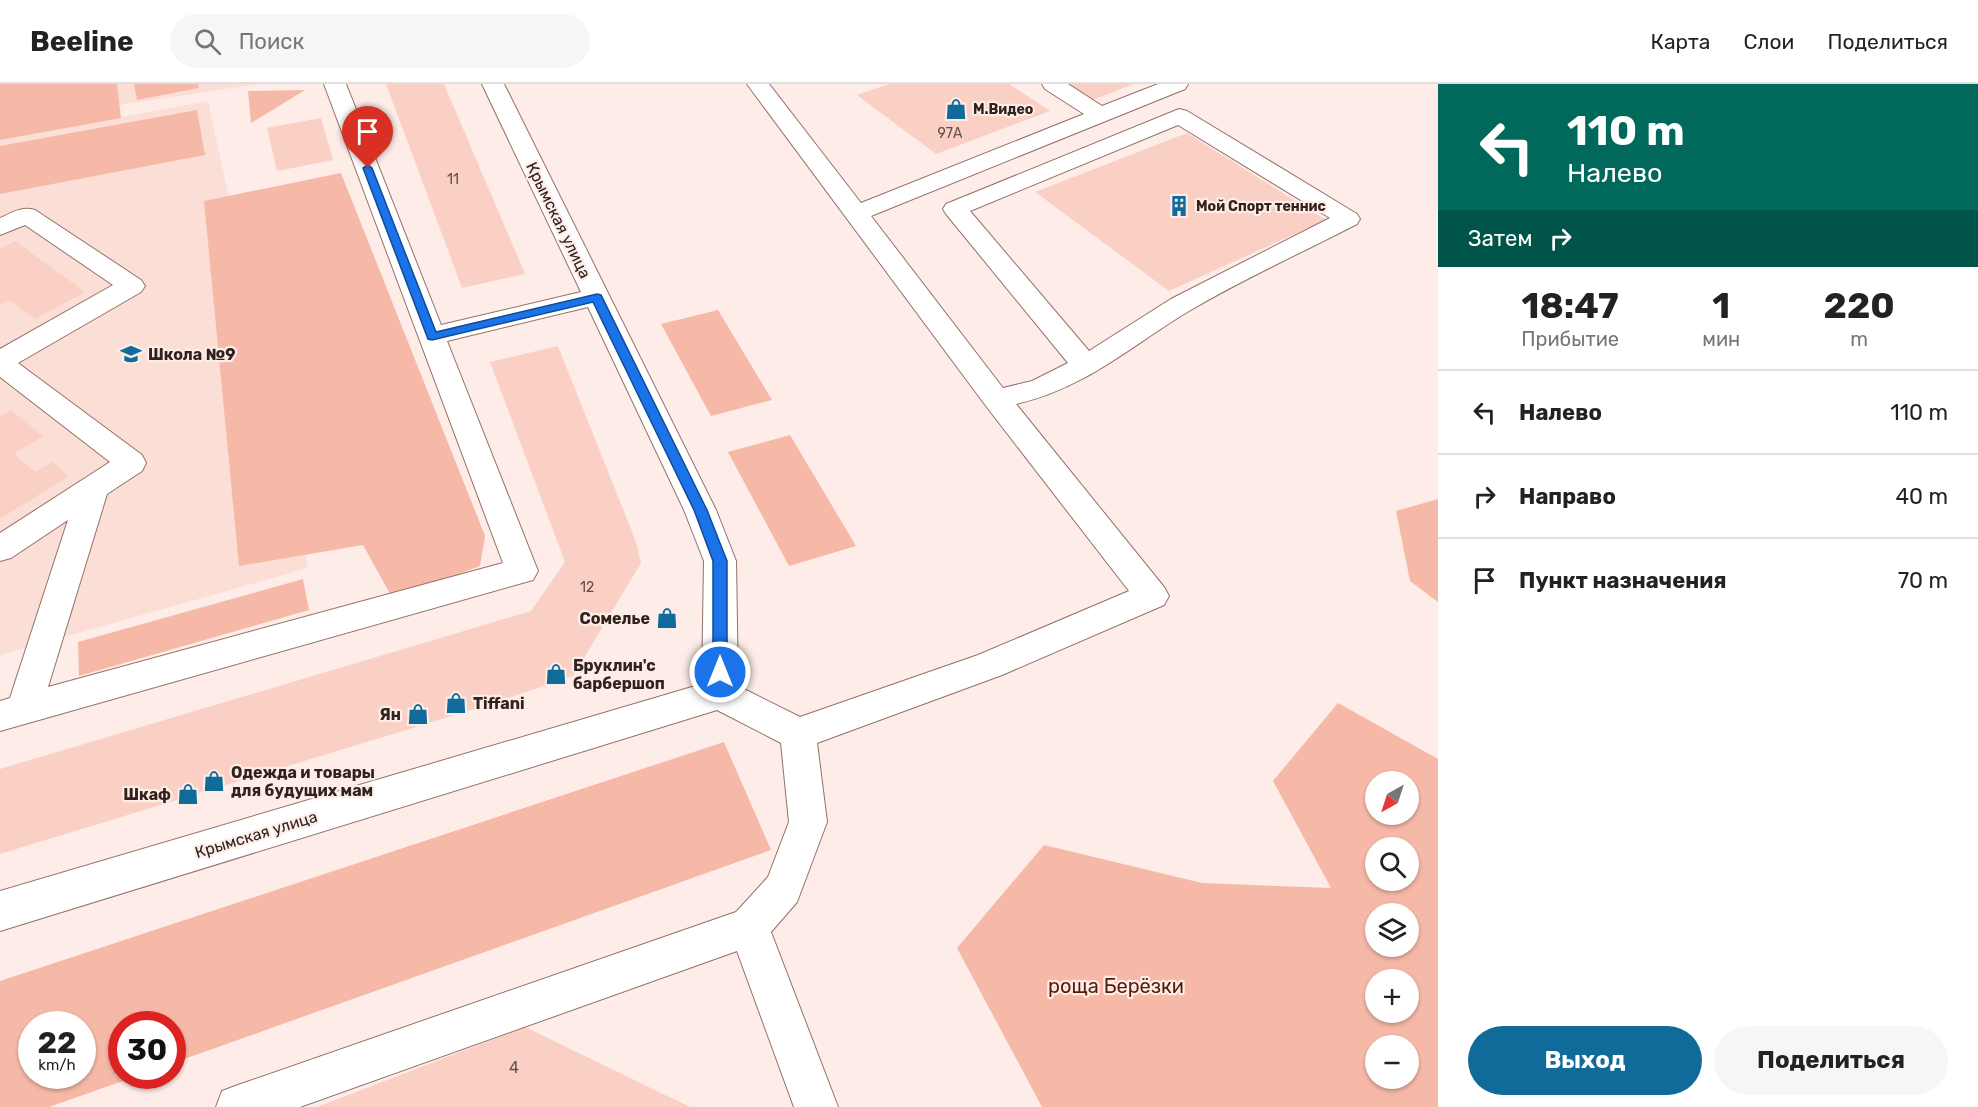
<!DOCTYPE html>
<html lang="ru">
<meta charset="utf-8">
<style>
:root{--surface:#fff;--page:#f6f6f6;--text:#222;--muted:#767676;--line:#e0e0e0;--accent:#116b9a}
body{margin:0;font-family:Rubik,sans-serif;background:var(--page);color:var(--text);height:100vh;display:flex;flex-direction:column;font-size:22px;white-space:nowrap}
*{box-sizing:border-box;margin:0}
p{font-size:20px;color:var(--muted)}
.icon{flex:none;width:33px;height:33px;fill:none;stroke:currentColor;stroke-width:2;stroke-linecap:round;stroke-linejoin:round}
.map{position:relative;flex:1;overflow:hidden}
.details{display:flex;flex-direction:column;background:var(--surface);width:540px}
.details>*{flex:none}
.banner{background:#00695c;color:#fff;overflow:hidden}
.needle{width:39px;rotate:219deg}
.controls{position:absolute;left:1365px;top:687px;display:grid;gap:12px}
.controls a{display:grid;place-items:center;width:54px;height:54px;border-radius:50%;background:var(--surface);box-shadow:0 2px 4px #0004;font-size:30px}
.speed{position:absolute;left:18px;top:927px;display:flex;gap:12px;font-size:30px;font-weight:700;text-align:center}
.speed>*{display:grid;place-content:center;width:78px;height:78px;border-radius:50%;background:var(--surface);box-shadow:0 2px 4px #0004;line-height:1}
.speed small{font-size:15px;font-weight:400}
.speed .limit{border:9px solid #d22;background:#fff;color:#111}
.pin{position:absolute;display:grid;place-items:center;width:51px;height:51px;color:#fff;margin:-62px -26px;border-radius:50% 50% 50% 0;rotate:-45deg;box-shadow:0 0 6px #0007}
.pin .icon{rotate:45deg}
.me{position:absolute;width:66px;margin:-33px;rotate:0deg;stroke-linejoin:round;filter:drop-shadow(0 0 4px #0008)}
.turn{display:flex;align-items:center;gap:21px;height:126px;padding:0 30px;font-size:27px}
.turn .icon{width:78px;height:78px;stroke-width:2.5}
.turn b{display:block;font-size:42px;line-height:51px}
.then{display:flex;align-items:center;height:57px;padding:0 30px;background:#0003;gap:12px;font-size:22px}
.eta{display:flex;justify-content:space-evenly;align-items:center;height:102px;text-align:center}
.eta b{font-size:36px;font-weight:700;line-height:42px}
.button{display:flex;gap:12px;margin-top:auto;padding:12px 30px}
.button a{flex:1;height:69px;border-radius:36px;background:var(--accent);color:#fff;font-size:24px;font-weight:700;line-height:69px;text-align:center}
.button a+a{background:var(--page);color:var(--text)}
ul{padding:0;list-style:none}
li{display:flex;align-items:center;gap:18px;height:84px;padding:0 30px;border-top:2px solid var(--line)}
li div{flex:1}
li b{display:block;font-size:22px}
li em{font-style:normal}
header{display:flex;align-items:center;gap:36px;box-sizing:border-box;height:84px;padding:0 30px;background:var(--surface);border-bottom:2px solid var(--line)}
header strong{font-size:28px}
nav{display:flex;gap:33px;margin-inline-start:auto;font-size:21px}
.search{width:420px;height:54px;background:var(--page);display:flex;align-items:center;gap:15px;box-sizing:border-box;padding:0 21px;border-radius:33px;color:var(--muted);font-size:22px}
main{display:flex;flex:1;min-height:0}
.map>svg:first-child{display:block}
.built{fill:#fbded5}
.green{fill:#f6b9a7;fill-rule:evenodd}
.building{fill:#fad0c4}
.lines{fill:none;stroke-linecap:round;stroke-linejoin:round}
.minor-casing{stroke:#947166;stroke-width:2}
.minor{fill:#fff;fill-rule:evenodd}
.route{fill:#1a73e8;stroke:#114b97;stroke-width:1.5}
.labels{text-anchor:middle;stroke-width:4.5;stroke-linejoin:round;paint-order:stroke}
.far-poi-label{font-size:14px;font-weight:bold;fill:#31221e;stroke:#fdece7;text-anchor:start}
.number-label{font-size:14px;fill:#634e48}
.street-label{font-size:16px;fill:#31221e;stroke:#fdece7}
.poi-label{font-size:16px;font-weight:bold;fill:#31221e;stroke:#fdece7;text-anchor:start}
.near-number-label{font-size:16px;fill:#634e48}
.near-park-label{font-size:20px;fill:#571a07;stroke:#fdece7}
</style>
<header>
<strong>Beeline</strong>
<div class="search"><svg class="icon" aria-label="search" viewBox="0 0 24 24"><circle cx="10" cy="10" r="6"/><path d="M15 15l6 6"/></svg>Поиск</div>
<nav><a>Карта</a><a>Слои</a><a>Поделиться</a></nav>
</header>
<main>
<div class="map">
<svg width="1438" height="1023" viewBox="0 0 1438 1023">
<rect width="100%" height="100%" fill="#fdece7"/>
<!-- built -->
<g class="built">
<path d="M 117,0 L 258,0 L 119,21 Z"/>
<path d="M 208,17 L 308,484 L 0,571 L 0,56 Z"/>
</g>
<!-- green -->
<g class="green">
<path d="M 0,0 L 117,0 L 121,34 L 0,56 Z"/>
<path d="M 134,0 L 198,0 L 199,4 L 137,16 Z"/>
<path d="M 305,6 L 251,39 L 248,7 Z"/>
<path d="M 197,26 L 205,71 L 0,110 L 0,62 Z"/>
<path d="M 341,89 L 485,452 L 480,482 L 393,515 L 363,461 L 239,482 L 204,117 Z"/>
<path d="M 718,226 L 772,316 L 711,332 L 661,240 Z"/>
<path d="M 790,351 L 856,462 L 789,482 L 728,368 Z"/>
<path d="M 1438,415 L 1438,518 L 1410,497 L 1396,427 Z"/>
<path d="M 303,495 L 309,526 L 79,592 L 78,558 Z"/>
<path d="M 1338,619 L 1438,675 L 1438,1023 L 1042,1023 L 957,864 L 1044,761 L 1202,799 L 1331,804 L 1273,697 ZM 1376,698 L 1408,698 L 1408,730 L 1376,730 ZM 1376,764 L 1408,764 L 1408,796 L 1376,796 ZM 1376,830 L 1408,830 L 1408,862 L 1376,862 ZM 1376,896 L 1408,896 L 1408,928 L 1376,928 ZM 1376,962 L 1408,962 L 1408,994 L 1376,994 Z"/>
<path d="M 724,658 L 771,766 L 173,979 L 172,940 L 122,940 L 122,992 L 137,992 L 49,1023 L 0,1023 L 0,897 ZM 32,940 L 82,940 L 82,992 L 32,992 Z"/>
</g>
<!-- building -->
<g class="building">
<path d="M 386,0 L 444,0 L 525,190 L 462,204 Z"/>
<path d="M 889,0 L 1009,0 L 1050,27 L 936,70 L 857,11 Z"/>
<path d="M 1063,0 L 1134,0 L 1090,17 Z"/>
<path d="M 321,34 L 333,76 L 277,87 L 267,44 Z"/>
<path d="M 1187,49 L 1326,136 L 1169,207 L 1035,108 Z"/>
<path d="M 15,157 L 85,208 L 35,235 L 9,216 L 0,221 L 0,165 Z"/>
<path d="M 558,262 L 636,458 L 641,479 L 573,592 L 478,624 L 0,770 L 0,685 L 531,527 L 565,478 L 490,278 Z"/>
<path d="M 11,326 L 43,352 L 14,370 L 35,388 L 52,378 L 69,392 L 0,435 L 0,332 Z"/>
<path d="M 525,943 L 690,1023 L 317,1023 Z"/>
</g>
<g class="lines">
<defs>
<path id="minor" d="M 324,0 L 346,0 L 441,241 L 581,208 L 482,0 L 504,0 L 716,426 L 736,477 L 738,602 L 800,633 L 978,571 L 1129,507 L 986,322 L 747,0 L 769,0 L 861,119 L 1084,30 L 1045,5 L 1042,0 L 1068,0 L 1102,22 L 1158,0 L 1188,0 L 1185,5 L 871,132 L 1003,304 L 1032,297 L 1068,279 L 946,130 L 943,125 L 946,120 L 1179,25 L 1187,27 L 1357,130 L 1360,135 L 1357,140 C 1301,169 1243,195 1189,227 C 1129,263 1086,304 1016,320 L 1164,503 L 1169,512 L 1164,521 L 1002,591 L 817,659 L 827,738 L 797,818 L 771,848 L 838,1023 L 794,1023 L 737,867 L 300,1023 L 216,1023 L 222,1007 L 238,1001 L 736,828 L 768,793 L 789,738 L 781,659 L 717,626 L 0,847 L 0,807 L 702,600 L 704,477 L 684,426 L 588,223 L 447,257 L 538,487 L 533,496 L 0,647 L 0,617 L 10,614 L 68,436 L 11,474 L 0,477 L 0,449 L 110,378 L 0,293 L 0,265 L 113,201 L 25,141 L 0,151 L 0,134 C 12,129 21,122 35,126 L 141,196 L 145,202 L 141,208 L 18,279 L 142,371 L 146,379 L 142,387 L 107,410 L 48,603 L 503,479 ZM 1178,41 L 1330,134 L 1171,215 L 1089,267 L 970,127 Z"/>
</defs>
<!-- minor casing -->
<use href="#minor" class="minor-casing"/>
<!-- minor -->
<use href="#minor" class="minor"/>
</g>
<!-- route -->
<path class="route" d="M 368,81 L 372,84 L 436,248 L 597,210 L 601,211 L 707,426 L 727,477 L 727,588 L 725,592 L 715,592 L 713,588 L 713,477 L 694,426 L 593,218 L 432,256 L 428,255 L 363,84 Z"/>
<!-- icons -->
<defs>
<symbol id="shop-bare" viewBox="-9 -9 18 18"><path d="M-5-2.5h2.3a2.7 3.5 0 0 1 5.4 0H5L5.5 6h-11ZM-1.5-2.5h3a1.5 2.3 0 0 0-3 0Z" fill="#116b9a" stroke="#fdece7" stroke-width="2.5" paint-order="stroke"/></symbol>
<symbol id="building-bare" viewBox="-9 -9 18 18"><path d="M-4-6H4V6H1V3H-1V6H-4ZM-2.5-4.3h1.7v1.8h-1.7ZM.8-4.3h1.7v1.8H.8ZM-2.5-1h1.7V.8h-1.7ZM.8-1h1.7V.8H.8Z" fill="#116b9a" stroke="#fdece7" stroke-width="2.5" paint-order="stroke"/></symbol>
<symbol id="school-bare" viewBox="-9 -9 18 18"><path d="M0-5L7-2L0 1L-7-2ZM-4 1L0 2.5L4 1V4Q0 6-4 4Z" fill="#116b9a" stroke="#fdece7" stroke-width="2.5" paint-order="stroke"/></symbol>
</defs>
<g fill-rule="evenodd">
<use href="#shop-bare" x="941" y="10" width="30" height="30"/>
<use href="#building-bare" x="1164" y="107" width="30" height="30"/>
<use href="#school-bare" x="116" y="255" width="30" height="30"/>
<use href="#shop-bare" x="652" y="519" width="30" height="30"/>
<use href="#shop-bare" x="541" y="575" width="30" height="30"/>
<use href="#shop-bare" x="441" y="604" width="30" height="30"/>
<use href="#shop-bare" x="403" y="615" width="30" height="30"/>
<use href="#shop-bare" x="199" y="682" width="30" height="30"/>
<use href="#shop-bare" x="173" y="695" width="30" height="30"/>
</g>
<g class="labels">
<!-- far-poi labels -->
<g class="far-poi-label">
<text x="973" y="30">М.Видео</text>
<text x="1196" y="127">Мой Спорт теннис</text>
</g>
<!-- number labels -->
<g class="number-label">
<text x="950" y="54">97А</text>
<text x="453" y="100">11</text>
<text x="587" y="508">12</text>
</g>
<!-- street labels -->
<g class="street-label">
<text transform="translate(559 136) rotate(64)" y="6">Крымская улица</text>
<text transform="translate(256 750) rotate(-17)" y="6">Крымская улица</text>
</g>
<!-- poi labels -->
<g class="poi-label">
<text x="148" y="276">Школа №9</text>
<text x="650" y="540" text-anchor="end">Сомелье</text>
<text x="573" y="587">Бруклин'с<tspan x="573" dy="18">барбершоп</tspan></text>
<text x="473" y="625">Tiffani</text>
<text x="401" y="636" text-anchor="end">Ян</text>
<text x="231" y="694">Одежда и товары<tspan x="231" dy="18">для будущих мам</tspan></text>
<text x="171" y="716" text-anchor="end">Шкаф</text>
</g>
<!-- near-number labels -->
<g class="near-number-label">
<text x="514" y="989">4</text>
</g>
<!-- near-park labels -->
<g class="near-park-label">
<text x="1116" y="909">роща Берёзки</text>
</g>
</g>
</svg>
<div class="controls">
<a><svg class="needle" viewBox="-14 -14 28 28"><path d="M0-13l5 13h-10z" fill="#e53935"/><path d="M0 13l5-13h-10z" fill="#767676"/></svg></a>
<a><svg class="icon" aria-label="search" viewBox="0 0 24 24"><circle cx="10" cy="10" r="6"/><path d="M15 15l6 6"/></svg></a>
<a><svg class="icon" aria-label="layers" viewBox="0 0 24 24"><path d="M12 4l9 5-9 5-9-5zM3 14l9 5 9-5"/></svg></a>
<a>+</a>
<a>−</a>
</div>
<div class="speed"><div>22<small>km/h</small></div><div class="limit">30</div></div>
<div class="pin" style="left:368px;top:84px;background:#d93025"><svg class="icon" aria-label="arrive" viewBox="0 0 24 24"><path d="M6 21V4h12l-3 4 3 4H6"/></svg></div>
<svg class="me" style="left:720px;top:588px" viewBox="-20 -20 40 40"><circle r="17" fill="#1a73e8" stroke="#fff" stroke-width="3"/><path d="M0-11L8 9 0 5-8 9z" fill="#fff"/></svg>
</div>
<section class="details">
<div class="banner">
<div class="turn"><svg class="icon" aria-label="left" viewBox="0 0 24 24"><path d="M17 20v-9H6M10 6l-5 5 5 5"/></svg><div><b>110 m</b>Налево</div></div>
<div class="then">Затем<svg class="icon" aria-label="right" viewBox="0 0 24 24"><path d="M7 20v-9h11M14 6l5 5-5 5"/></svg></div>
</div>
<div class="eta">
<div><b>18:47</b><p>Прибытие</p></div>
<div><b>1</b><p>мин</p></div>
<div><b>220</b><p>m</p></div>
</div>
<ul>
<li><svg class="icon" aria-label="left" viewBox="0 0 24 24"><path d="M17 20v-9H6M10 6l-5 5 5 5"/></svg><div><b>Налево</b></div><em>110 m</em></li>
<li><svg class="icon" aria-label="right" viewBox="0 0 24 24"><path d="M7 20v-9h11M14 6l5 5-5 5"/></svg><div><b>Направо</b></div><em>40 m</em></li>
<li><svg class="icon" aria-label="arrive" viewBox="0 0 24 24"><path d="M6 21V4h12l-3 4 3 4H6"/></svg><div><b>Пункт назначения</b></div><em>70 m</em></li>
</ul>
<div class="button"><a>Выход</a><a>Поделиться</a></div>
</section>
</main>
